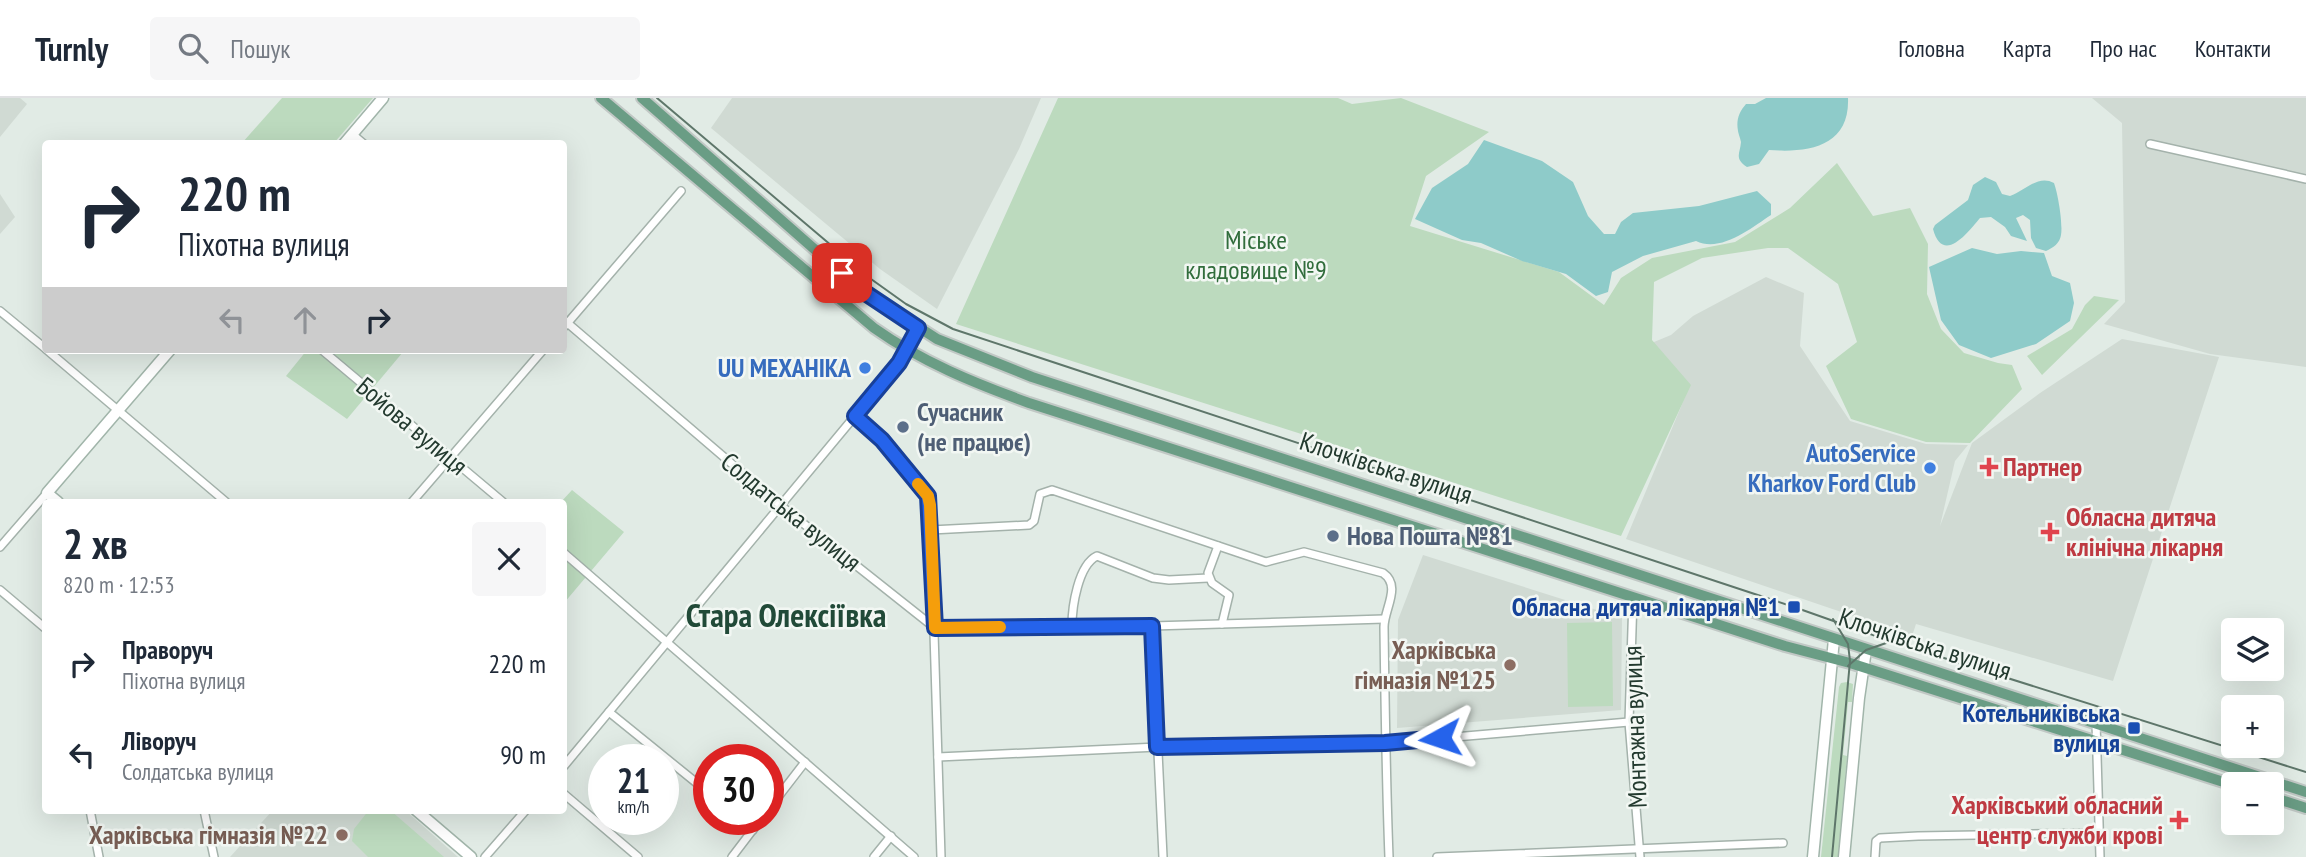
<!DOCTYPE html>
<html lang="uk">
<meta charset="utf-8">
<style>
:root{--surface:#fff;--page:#f6f6f7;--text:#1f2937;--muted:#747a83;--line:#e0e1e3}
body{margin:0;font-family:"PT Sans Narrow",sans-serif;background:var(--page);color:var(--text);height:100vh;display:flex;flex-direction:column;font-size:26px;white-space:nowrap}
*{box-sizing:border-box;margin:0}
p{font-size:23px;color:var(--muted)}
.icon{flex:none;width:38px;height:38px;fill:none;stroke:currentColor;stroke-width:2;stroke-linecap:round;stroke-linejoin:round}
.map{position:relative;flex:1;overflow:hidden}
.sheet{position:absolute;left:42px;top:401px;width:525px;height:315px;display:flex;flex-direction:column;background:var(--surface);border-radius:7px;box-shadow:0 7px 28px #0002}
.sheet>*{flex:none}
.guide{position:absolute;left:42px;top:42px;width:525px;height:214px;border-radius:7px;box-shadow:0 7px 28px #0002;background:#fff;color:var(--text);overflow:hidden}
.tools{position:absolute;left:2221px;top:520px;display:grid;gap:14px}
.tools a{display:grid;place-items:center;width:63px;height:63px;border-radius:7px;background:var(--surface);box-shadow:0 7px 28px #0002;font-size:35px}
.speed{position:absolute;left:588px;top:646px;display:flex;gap:14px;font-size:35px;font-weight:700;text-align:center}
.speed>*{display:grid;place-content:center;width:91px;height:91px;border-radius:50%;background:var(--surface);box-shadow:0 7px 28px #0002;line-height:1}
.speed small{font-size:18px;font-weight:400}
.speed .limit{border:10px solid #d22;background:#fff;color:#111}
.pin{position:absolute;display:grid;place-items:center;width:60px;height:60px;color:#fff;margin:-30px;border-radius:14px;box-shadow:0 4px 10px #0006}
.me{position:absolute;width:77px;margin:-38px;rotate:265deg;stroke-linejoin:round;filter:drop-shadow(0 0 5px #0008)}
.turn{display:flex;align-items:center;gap:24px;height:147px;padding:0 21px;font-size:32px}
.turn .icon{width:91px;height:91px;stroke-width:2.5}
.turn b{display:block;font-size:49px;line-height:60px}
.lanes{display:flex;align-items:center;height:66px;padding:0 21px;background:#0003;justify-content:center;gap:35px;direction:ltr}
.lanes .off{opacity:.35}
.round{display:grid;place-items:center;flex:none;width:74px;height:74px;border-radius:7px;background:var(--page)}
.overview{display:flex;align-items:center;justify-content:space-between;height:119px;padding:0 21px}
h1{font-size:42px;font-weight:600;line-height:52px}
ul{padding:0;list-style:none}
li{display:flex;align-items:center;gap:21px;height:91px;padding:0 21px}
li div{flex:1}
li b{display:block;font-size:26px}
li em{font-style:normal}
header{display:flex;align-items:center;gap:42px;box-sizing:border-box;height:98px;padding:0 35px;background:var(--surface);border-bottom:2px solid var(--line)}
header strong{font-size:33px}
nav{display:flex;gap:38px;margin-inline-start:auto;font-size:24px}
.search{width:490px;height:63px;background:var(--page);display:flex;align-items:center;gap:18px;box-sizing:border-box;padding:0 24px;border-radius:7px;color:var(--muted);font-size:26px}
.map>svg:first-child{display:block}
.built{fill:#d0dad3}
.green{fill:#bcdabe}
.water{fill:#8ecbc9}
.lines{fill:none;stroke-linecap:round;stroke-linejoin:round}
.street-casing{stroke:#a4b2ab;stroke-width:10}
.secondary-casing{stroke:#a1b5aa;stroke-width:13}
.primary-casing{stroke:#c1c8c5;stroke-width:14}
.street{stroke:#fff;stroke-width:7}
.secondary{stroke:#fff;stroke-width:10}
.primary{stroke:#6a9d85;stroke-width:10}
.tram{stroke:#5e766a;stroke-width:2}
.route-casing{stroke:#184099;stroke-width:18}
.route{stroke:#2563eb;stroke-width:12}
.slow{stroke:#f59e0b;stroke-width:12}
.shop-dot{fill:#3f7fe0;stroke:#f2f7f3;stroke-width:2.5}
.service-dot{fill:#5c6f8a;stroke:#f2f7f3;stroke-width:2.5}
.health-dot{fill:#e0444e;stroke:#f2f7f3;stroke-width:2.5}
.transit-dot{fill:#1a4fb4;stroke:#f2f7f3;stroke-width:2.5}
.education-dot{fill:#8d6e63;stroke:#f2f7f3;stroke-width:2.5}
.labels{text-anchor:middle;stroke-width:5;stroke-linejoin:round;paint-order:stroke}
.park-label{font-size:26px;fill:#316d3c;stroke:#f2f7f3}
.shop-label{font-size:26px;font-weight:bold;fill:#366cbe;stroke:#f2f7f3;text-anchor:end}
.service-label{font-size:26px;font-weight:bold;fill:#4e5e75;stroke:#f2f7f3;text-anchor:start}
.street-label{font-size:26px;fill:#233a2f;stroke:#f2f7f3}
.health-label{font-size:26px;font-weight:bold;fill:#be3a42;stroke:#f2f7f3;text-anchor:start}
.transit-label{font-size:26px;font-weight:bold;fill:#164399;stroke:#f2f7f3;text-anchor:end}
.education-label{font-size:26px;font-weight:bold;fill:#785e54;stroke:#f2f7f3;text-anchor:end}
.district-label{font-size:33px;font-weight:bold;fill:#214a38;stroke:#f2f7f3}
</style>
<header>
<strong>Turnly</strong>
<div class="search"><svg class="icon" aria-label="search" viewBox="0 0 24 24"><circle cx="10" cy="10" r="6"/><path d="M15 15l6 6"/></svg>Пошук</div>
<nav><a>Головна</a><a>Карта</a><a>Про нас</a><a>Контакти</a></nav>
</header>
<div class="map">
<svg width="2306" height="759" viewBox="0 0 2306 759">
<rect width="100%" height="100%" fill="#e1ebe5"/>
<!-- built -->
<g class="built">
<path d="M 0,0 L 20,0 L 27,6 L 0,39 Z"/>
<path d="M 732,0 L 1041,0 L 1019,51 L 937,211 L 880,171 L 711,30 Z"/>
<path d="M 2092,0 L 2306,0 L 2306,269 L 2210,256 L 2104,226 L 2125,204 L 2122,25 Z"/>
<path d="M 0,96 L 15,119 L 0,136 Z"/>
<path d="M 1766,179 L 1804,195 L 1800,248 L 1850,323 L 1926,346 L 1968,347 L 1955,363 L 1940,428 L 1972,345 L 2040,295 L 2122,241 L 2219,259 L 2113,583 L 1916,526 L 1912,538 L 1626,441 L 1690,287 L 1652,260 L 1654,244 L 1671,237 L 1693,218 Z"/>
<path d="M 1423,457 L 1622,520 L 1621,612 L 1397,630 L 1398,522 Z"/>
<path d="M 273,712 L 405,712 L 458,759 L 230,759 Z"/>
</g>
<!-- green -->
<g class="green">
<path d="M 282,0 L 373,0 L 334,45 L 242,45 Z"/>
<path d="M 1058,0 L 1338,0 L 1352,6 L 1401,0 L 1489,34 L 1426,78 L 1410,128 L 1559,174 L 1604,207 L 1621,180 L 1652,160 L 1735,144 L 1790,110 L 1837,65 L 1873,118 L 1910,110 L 1928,146 L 1927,196 L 1941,231 L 1964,255 L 1998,265 L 2012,267 L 2022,291 L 1970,345 L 1926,344 L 1851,321 L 1826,268 L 1857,244 L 1838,186 L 1788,150 L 1768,150 L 1702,160 L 1654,184 L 1652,242 L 1691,287 L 1621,438 L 956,226 Z"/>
<path d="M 2094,198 L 2119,202 L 2042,277 L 2027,258 L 2072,231 L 2085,207 Z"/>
<path d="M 307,252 L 401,252 L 403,254 L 347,321 L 286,278 Z"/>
<path d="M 572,392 L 624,434 L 564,505 L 564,404 L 561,404 Z"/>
<path d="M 1612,524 L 1613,608 L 1568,609 L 1567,525 Z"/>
<path d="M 1847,584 L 1853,586 L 1852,604 L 1848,604 L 1843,657 L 1847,658 L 1838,759 L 1821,759 L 1839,589 L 1841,585 Z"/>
<path d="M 390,712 L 444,759 L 368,759 L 352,743 L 354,731 L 369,712 Z"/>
</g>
<!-- water -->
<g class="water">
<path d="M 1766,0 L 1848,0 C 1850,49 1808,55 1769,52 L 1759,66 L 1747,69 C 1734,60 1740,56 1741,44 C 1741,43 1738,34 1738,33 C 1736,22 1739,14 1746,6 L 1755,6 Z"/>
<path d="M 1484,42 L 1542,63 L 1573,84 L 1588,118 L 1604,136 L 1615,136 L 1621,124 L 1633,115 L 1699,108 L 1757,93 L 1771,106 L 1771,117 C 1751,130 1721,155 1696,143 L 1643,158 L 1612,174 L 1608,194 L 1596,198 L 1566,176 L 1522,163 L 1481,145 L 1462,142 L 1415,121 L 1432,90 L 1468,66 Z"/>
<path d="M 1985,79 L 1996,84 L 2002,96 L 2010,98 C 2025,93 2038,76 2054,85 C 2058,96 2063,125 2061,137 C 2060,145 2053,150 2046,153 L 2036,150 L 2031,140 L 2030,122 L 2023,117 L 2016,120 L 2027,143 L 2011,138 L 2005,129 L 1991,119 L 1980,120 C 1969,133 1943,168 1933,131 L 1935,127 L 1968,102 L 1973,87 Z"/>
<path d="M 1972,150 L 1997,156 L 2021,153 L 2044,155 L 2052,178 L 2070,185 L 2074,205 L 2070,223 L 2036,246 L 1991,260 L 1959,247 L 1941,222 L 1929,169 Z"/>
</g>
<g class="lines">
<defs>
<g id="street">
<path d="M 352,36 L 364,46"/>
<path d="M 2150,46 L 2306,81"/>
<path d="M 0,213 L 46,251"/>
<path d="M 564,222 L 780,407 L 935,530 L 1152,528 L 1384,521"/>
<path d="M 565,228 L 681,93"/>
<path d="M 47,252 L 226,404"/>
<path d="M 322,252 L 503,404"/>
<path d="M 855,318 L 882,342 L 928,398 L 930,407 L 941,759"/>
<path d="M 412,404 L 543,252"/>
<path d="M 931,432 L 1029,427 L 1034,423 L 1040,396 L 1052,392 L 1266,464 L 1304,454 L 1383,475 C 1402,488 1384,511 1384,529 C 1385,606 1386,682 1389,759"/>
<path d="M 1218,448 L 1208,475 L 1212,485 L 1229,497 L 1222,526"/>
<path d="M 0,449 L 47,395"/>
<path d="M 564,455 L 914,759"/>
<path d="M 0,492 L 46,531"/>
<path d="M 1633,500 L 1629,624 L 1640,759"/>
<path d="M 1072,528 C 1072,509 1078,467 1097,458 L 1153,480 L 1169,482 L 1208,480"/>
<path d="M 1152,528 L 1163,759"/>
<path d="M 609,614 L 709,695"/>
<path d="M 2096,624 L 2100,759"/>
<path d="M 938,659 L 1158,649 L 1385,645 L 1629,624"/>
<path d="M 564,668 L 899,265 L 918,230"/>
<path d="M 564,696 L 638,759"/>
<path d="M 90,712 L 99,759"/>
<path d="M 204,712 L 214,759"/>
<path d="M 768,712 L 805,664"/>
<path d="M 740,721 L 753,732"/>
<path d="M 485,759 L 526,712"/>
<path d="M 732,759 L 761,721"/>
<path d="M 874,759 L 891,738"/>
<path d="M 1437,759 L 1783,745"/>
<path d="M 1875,759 L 1876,743 L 1880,740 L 1918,738 L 2099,735"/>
</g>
<g id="secondary">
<path d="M 344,46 L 383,0"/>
<path d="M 58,404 L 47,395 L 170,252"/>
<path d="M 416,712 L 471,759"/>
<path d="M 1813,759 L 1834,541"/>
<path d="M 1844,759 L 1859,600 L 1866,552"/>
</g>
<g id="primary">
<path d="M 601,0 L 874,230 C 922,264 974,285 1029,305 L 1785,548 L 1850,565 L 2233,687"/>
<path d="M 642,0 L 861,192 L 937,241 L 1032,279 L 2306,694"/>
<path d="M 2272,699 L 2306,710"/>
</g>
</defs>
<!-- street casing -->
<use href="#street" class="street-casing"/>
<!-- secondary casing -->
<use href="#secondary" class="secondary-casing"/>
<!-- primary casing -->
<use href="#primary" class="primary-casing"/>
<!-- street -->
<use href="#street" class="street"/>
<!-- secondary -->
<use href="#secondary" class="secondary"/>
<!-- primary -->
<use href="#primary" class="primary"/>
<!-- tram -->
<g class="tram">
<path d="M 657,0 L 871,181 L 906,206 L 953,231 L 1794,509 L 1890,543 L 2306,674"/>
<path d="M 1848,568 L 1866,552 L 1892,543"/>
<path d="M 1832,759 L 1850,563 L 1848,546 L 1833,521"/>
</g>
</g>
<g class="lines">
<defs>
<path id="route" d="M 842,175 L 861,192 L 918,230 L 899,265 L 855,318 L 882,342 L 928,398 L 935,530 L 1152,528 L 1157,649 L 1385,645 L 1440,640"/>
</defs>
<!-- route casing -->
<use href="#route" class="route-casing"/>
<!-- route -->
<use href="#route" class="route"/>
<!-- slow -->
<path class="slow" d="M 918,386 L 928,398 L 930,407 L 935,530 L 1000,529"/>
</g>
<!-- markers -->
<g class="shop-dot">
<circle cx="865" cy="270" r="7"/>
<circle cx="1930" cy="370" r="7"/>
</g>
<g class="service-dot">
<circle cx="903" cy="329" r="7"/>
<circle cx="1333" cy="438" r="7"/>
</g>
<g class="health-dot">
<path d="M1985.5 358.5h7v7h7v7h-7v7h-7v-7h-7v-7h7z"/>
<path d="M2046.5 423.5h7v7h7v7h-7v7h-7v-7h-7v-7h7z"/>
<path d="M2175.5 711.5h7v7h7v7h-7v7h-7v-7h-7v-7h7z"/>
</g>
<g class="transit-dot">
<rect x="1787" y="502" width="14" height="14" rx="3.5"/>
<rect x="2127" y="623" width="14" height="14" rx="3.5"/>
</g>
<g class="education-dot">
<circle cx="1510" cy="567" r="7"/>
<circle cx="342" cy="737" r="7"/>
</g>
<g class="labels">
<!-- park labels -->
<g class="park-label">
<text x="1256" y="151">Міське<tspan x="1256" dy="30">кладовище №9</tspan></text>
</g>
<!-- shop labels -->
<g class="shop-label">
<text x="851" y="279">UU МЕХАНІКА</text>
<text x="1916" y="364">AutoService<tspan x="1916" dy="30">Kharkov Ford Club</tspan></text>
</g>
<!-- service labels -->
<g class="service-label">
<text x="917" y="323">Сучасник<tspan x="917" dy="30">(не працює)</tspan></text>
<text x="1347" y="447">Нова Пошта №81</text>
</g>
<!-- street labels -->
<g class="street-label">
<text transform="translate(412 328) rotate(40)" y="9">Бойова вулиця</text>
<text transform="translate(1386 370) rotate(18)" y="9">Клочківська вулиця</text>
<text transform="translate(791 414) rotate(39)" y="9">Солдатська вулиця</text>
<text transform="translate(1925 546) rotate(18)" y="9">Клочківська вулиця</text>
<text transform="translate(1635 629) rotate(-92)" y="9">Монтажна вулиця</text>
</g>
<!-- health labels -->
<g class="health-label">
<text x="2003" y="378">Партнер</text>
<text x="2066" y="428">Обласна дитяча<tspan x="2066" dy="30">клінічна лікарня</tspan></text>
<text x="2163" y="716" text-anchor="end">Харківський обласний<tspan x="2163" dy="30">центр служби крові</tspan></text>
</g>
<!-- transit labels -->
<g class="transit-label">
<text x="1780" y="518">Обласна дитяча лікарня №1</text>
<text x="2120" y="624">Котельниківська<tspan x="2120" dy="30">вулиця</tspan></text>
</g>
<!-- education labels -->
<g class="education-label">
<text x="1496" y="561">Харківська<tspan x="1496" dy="30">гімназія №125</tspan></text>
<text x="328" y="746">Харківська гімназія №22</text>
</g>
<!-- district labels -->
<g class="district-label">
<text x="786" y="529">Стара Олексіївка</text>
</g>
</g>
</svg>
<div class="tools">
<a><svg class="icon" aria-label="layers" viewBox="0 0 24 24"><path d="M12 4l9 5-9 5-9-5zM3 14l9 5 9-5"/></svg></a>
<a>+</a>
<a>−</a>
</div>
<div class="speed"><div>21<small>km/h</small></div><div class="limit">30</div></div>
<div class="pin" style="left:842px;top:175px;background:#d93025"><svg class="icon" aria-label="arrive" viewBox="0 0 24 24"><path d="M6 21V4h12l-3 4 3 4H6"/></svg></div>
<svg class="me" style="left:1440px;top:640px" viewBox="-20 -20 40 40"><path d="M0-17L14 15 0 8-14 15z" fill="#2563eb" stroke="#fff" stroke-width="4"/></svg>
<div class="guide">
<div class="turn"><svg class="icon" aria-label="right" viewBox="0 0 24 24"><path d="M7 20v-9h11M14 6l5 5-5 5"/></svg><div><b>220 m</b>Піхотна вулиця</div></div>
<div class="lanes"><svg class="icon off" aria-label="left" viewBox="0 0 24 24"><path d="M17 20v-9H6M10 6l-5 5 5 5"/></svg><svg class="icon off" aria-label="ahead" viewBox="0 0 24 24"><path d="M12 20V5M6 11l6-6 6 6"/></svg><svg class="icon" aria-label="right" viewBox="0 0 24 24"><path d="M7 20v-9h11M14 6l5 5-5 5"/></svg></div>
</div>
<section class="sheet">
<div class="overview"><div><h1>2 хв</h1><p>820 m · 12:53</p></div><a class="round"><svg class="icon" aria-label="close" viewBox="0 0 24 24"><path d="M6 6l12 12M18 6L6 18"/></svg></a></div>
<ul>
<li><svg class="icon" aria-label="right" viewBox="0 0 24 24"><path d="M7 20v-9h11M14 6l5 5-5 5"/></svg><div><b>Праворуч</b><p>Піхотна вулиця</p></div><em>220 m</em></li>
<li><svg class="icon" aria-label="left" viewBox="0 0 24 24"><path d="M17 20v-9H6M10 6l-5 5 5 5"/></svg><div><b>Ліворуч</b><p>Солдатська вулиця</p></div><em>90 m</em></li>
</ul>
</section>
</div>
